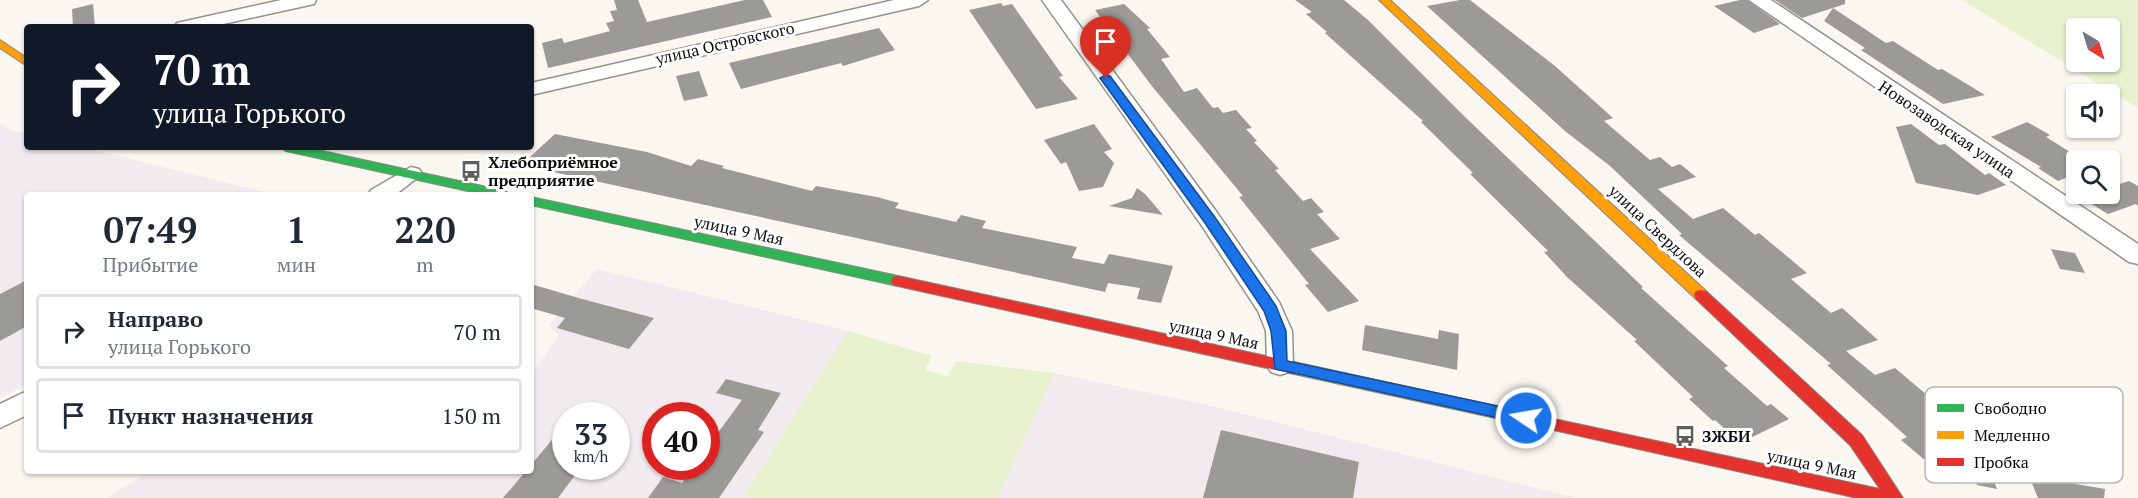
<!DOCTYPE html>
<html lang="ru">
<meta charset="utf-8">
<style>
:root{--surface:#fff;--page:#f2f2f3;--text:#1f2937;--muted:#747a83;--line:#e0e1e3}
body{margin:0;font-family:"PT Serif",serif;background:var(--page);color:var(--text);height:100vh;display:flex;flex-direction:column;font-size:22px;white-space:nowrap}
*{box-sizing:border-box;margin:0}
p{font-size:20px;color:var(--muted)}
.icon{flex:none;width:33px;height:33px;fill:none;stroke:currentColor;stroke-width:2;stroke-linecap:round;stroke-linejoin:round}
.map{position:relative;flex:1;overflow:hidden}
.details{position:absolute;left:24px;top:192px;width:510px;height:282px;display:flex;flex-direction:column;background:var(--surface);border-radius:6px;box-shadow:0 2px 4px #0004}
.details>*{flex:none}
.hud{position:absolute;left:24px;top:24px;width:510px;height:126px;border-radius:6px;box-shadow:0 2px 4px #0004;background:#111827;color:#fff;overflow:hidden}
.needle{width:39px;rotate:142deg}
.fabs{position:absolute;left:2066px;top:18px;display:grid;gap:12px}
.fabs a{display:grid;place-items:center;width:54px;height:54px;border-radius:6px;background:var(--surface);box-shadow:0 2px 4px #0004;font-size:30px}
.speed{position:absolute;left:552px;top:402px;display:flex;gap:12px;font-size:30px;font-weight:700;text-align:center}
.speed>*{display:grid;place-content:center;width:78px;height:78px;border-radius:50%;background:var(--surface);box-shadow:0 2px 4px #0004;line-height:1}
.speed small{font-size:15px;font-weight:400}
.speed .limit{border:9px solid #d22;background:#fff;color:#111}
.pin{position:absolute;display:grid;place-items:center;width:51px;height:51px;color:#fff;margin:-62px -26px;border-radius:50% 50% 50% 0;rotate:-45deg;box-shadow:0 0 6px #0007}
.pin .icon{rotate:45deg}
.me{position:absolute;width:66px;margin:-33px;rotate:282deg;stroke-linejoin:round;filter:drop-shadow(0 0 4px #0008)}
.turn{display:flex;align-items:center;gap:21px;height:126px;padding:0 30px;font-size:27px}
.turn .icon{width:78px;height:78px;stroke-width:2.5}
.turn b{display:block;font-size:42px;line-height:51px}
.eta{display:flex;justify-content:space-evenly;align-items:center;height:102px;text-align:center}
.eta b{font-size:36px;font-weight:800;line-height:42px}
ul{padding:0;list-style:none}
li{display:flex;align-items:center;gap:18px;height:75px;margin:0 12px 9px;padding:0 18px;border:3px solid var(--line);border-radius:6px}
li div{flex:1}
li b{display:block;font-size:22px}
li em{font-style:normal}
.map>svg:first-child{display:block}
.industrial{fill:#f1eaee;fill-rule:evenodd}
.green{fill:#e7f1cd;fill-rule:evenodd}
.building{fill:#9c9a96}
.lines{fill:none;stroke-linecap:round;stroke-linejoin:round}
.street-casing{stroke:#93928f;stroke-width:3}
.fast-casing{stroke:#8a8885;stroke-width:2}
.slow-casing{stroke:#8a8885;stroke-width:2}
.jam-casing{stroke:#8a8885;stroke-width:2}
.street{fill:#fefefd;fill-rule:evenodd}
.fast{fill:#30b455;fill-rule:evenodd}
.slow{fill:#ff9f0a;fill-rule:evenodd}
.jam{fill:#e5322d;fill-rule:evenodd}
.route{fill:#1a73e8;stroke:#114b97;stroke-width:1.5}
.labels{text-anchor:middle;stroke-width:6;stroke-linejoin:round;paint-order:stroke}
.street-label{font-size:16px;fill:#0c0c0c;stroke:#fff}
.poi-label{font-size:16px;font-weight:bold;fill:#0c0c0c;stroke:#fff;text-anchor:start}
.key{fill:#fff;stroke:#b6b6b6;stroke-width:1.5}
.key-label{font-size:16px;fill:#0c0c0c}
</style>
<div class="map">
<svg width="2138" height="498" viewBox="0 0 2138 498">
<rect width="100%" height="100%" fill="#faf7f0"/>
<!-- industrial -->
<g class="industrial">
<path d="M 0,123 L 11,130 L 27,134 L 27,147 L 81,147 L 276,195 L 27,195 L 27,384 L 0,398 Z"/>
<path d="M 597,269 L 848,331 L 745,493 L 752,498 L 107,498 L 150,471 L 531,471 L 531,375 L 559,335 L 549,325 ZM 566,416 L 616,416 L 616,466 L 566,466 ZM 656,416 L 706,416 L 706,466 L 656,466 Z"/>
<path d="M 1054,373 L 1203,404 L 1577,498 L 997,498 Z"/>
</g>
<!-- green -->
<g class="green">
<path d="M 1962,0 L 2138,0 L 2138,108 ZM 2076,28 L 2109,28 L 2109,62 L 2076,62 Z"/>
<path d="M 848,331 L 932,356 L 925,370 L 948,376 L 956,361 L 1054,373 L 997,498 L 752,498 L 745,494 Z"/>
</g>
<!-- building -->
<g class="building">
<path d="M 614,0 L 638,0 L 647,22 L 745,0 L 763,0 L 772,17 L 548,68 L 542,43 L 562,38 L 564,43 L 610,31 L 606,23 L 614,21 L 610,11 L 617,10 Z"/>
<path d="M 1295,0 L 1344,0 L 1368,20 L 1462,114 L 1643,287 L 1641,288 L 1728,366 L 1724,368 L 1767,406 L 1771,404 L 1789,419 L 1740,443 L 1715,420 L 1713,421 L 1689,399 L 1693,397 L 1634,341 L 1637,340 L 1567,277 L 1544,252 L 1548,251 L 1470,174 L 1473,173 L 1421,122 L 1423,121 L 1325,33 L 1327,32 L 1306,14 L 1312,12 Z"/>
<path d="M 1460,0 L 1470,0 L 1555,66 L 1613,118 L 1604,121 L 1650,160 L 1660,157 L 1672,167 L 1680,164 L 1696,177 L 1658,189 L 1693,219 L 1723,208 L 1755,235 L 1759,233 L 1807,273 L 1791,279 L 1831,313 L 1842,308 L 1878,340 L 1846,351 L 1875,375 L 1895,368 L 1953,417 L 1956,415 L 1998,448 L 2026,437 L 2047,455 L 1992,476 L 1997,489 L 1977,485 L 1964,444 L 1926,461 L 1901,440 L 1907,437 L 1827,365 L 1831,364 L 1679,235 L 1682,234 L 1610,166 L 1565,131 L 1427,6 Z"/>
<path d="M 1740,0 L 1747,0 L 1780,24 L 1754,33 L 1714,6 Z"/>
<path d="M 1775,0 L 1845,0 L 1845,4 L 1802,18 Z"/>
<path d="M 1001,3 L 1003,6 L 1012,4 L 1063,76 L 1059,77 L 1078,99 L 1036,109 L 969,10 Z"/>
<path d="M 93,4 L 95,27 L 73,27 L 72,9 Z"/>
<path d="M 1124,4 L 1150,28 L 1147,29 L 1170,57 L 1161,59 L 1184,92 L 1197,88 L 1213,108 L 1218,107 L 1223,113 L 1236,110 L 1252,128 L 1246,129 L 1257,141 L 1254,142 L 1279,169 L 1275,170 L 1303,201 L 1311,198 L 1324,212 L 1317,214 L 1340,239 L 1310,249 L 1359,301 L 1328,312 L 1305,285 L 1309,284 L 1239,197 L 1243,196 L 1151,85 L 1095,10 Z"/>
<path d="M 1833,8 L 1886,43 L 1893,41 L 1938,70 L 1942,69 L 1985,95 L 1943,104 L 1861,50 L 1865,48 L 1824,21 Z"/>
<path d="M 879,28 L 895,50 L 843,66 L 841,63 L 741,89 L 729,63 Z"/>
<path d="M 699,71 L 708,96 L 684,101 L 676,76 Z"/>
<path d="M 2027,122 L 2050,135 L 2046,137 L 2083,160 L 2076,160 L 2076,174 L 2058,181 L 2038,168 L 2041,167 L 1991,137 Z"/>
<path d="M 1094,124 L 1112,149 L 1104,152 L 1114,163 L 1103,187 L 1079,191 L 1066,162 L 1061,164 L 1044,140 Z"/>
<path d="M 1911,124 L 1939,145 L 1945,144 L 1985,175 L 1989,173 L 2006,185 L 1978,195 L 1916,183 L 1896,127 Z"/>
<path d="M 555,134 L 647,152 L 691,166 L 698,159 L 724,166 L 722,168 L 812,191 L 816,186 L 877,197 L 899,203 L 895,208 L 956,222 L 961,215 L 986,221 L 982,228 L 1077,247 L 1072,258 L 1104,264 L 1109,254 L 1173,266 L 1161,303 L 1137,299 L 1140,288 L 1108,283 L 1105,292 L 521,165 Z"/>
<path d="M 2129,181 L 2138,186 L 2138,206 L 2136,204 L 2108,214 L 2090,203 L 2118,193 L 2110,187 Z"/>
<path d="M 1137,188 L 1145,194 L 1163,215 L 1109,206 L 1132,198 Z"/>
<path d="M 2051,249 L 2075,253 L 2085,273 L 2060,269 Z"/>
<path d="M 27,280 L 27,326 L 0,341 L 0,294 Z"/>
<path d="M 531,284 L 582,299 L 654,318 L 629,349 L 557,328 L 565,318 L 531,308 Z"/>
<path d="M 1365,325 L 1438,339 L 1439,330 L 1459,334 L 1457,370 L 1362,350 Z"/>
<path d="M 726,379 L 781,393 L 758,430 L 764,432 L 719,498 L 648,498 L 663,477 L 682,483 L 694,466 L 706,466 L 706,449 L 742,400 L 716,393 Z"/>
<path d="M 566,423 L 566,466 L 582,466 L 558,498 L 503,498 L 526,471 L 531,471 L 531,465 Z"/>
<path d="M 1221,430 L 1359,462 L 1353,498 L 1203,498 Z"/>
<path d="M 2029,476 L 2105,489 L 2104,498 L 2038,498 Z"/>
</g>
<g class="lines">
<defs>
<g id="street">
<path d="M 281,0 L 316,0 L 314,4 L 210,27 L 174,27 L 177,23 Z"/>
<path d="M 894,0 L 928,0 L 919,6 L 531,95 L 531,83 Z"/>
<path d="M 1042,0 L 1061,0 L 1218,214 L 1279,302 L 1292,331 L 1293,365 L 1289,372 L 1280,375 L 1271,372 L 1267,365 L 1266,331 L 1258,311 L 1202,226 Z"/>
<path d="M 1749,0 L 1771,0 L 2138,244 L 2138,264 L 2129,262 Z"/>
<path d="M 411,167 L 419,169 L 422,174 L 395,195 L 368,195 L 371,190 Z"/>
<path d="M 27,391 L 27,415 L 0,428 L 0,404 Z"/>
</g>
<g id="fast">
<path d="M 280,147 L 304,147 L 505,191 L 511,195 L 486,195 L 286,151 Z"/>
<path d="M 531,197 L 898,276 L 905,281 L 898,286 L 531,205 Z"/>
</g>
<g id="slow">
<path d="M 1379,0 L 1390,0 L 1706,291 L 1708,295 L 1706,299 L 1696,299 Z"/>
<path d="M 0,40 L 27,58 L 27,66 L 0,48 Z"/>
<path d="M 1294,362 L 1545,417 L 1550,419 L 1553,423 L 1550,427 L 1545,429 L 1294,374 L 1289,372 L 1287,368 L 1289,364 Z"/>
</g>
<g id="jam">
<path d="M 898,276 L 1294,362 L 1299,364 L 1301,368 L 1299,372 L 1294,374 L 893,285 L 891,281 L 893,277 Z"/>
<path d="M 1701,290 L 1706,291 L 1862,435 L 1903,498 L 1857,498 L 1540,427 L 1537,423 L 1540,419 L 1545,417 L 1880,489 L 1850,445 L 1696,299 L 1694,295 L 1696,291 Z"/>
</g>
</defs>
<!-- street casing -->
<use href="#street" class="street-casing"/>
<!-- fast casing -->
<use href="#fast" class="fast-casing"/>
<!-- slow casing -->
<use href="#slow" class="slow-casing"/>
<!-- jam casing -->
<use href="#jam" class="jam-casing"/>
<!-- street -->
<use href="#street" class="street"/>
<!-- fast -->
<use href="#fast" class="fast"/>
<!-- slow -->
<use href="#slow" class="slow"/>
<!-- jam -->
<use href="#jam" class="jam"/>
</g>
<!-- route -->
<path class="route" d="M 1106,75 L 1110,76 L 1214,216 L 1276,306 L 1286,331 L 1287,361 L 1526,412 L 1533,418 L 1531,422 L 1526,424 L 1275,369 L 1271,331 L 1264,311 L 1205,223 L 1100,78 Z"/>
<!-- icons -->
<defs>
<symbol id="bus-bare" viewBox="-9 -9 18 18"><path d="M-5-6H5V4H4V6H2V4H-2V6H-4V4H-5ZM-3.5-4V0h7V-4ZM-3.5 1.2v1.5H-2V1.2ZM2 1.2v1.5H3.5V1.2Z" fill="#5f5e5c" stroke="#fff" stroke-width="2.5" paint-order="stroke"/></symbol>
</defs>
<g fill-rule="evenodd">
<use href="#bus-bare" x="456" y="156" width="30" height="30"/>
<use href="#bus-bare" x="1670" y="421" width="30" height="30"/>
</g>
<g class="labels">
<!-- street labels -->
<g class="street-label">
<text transform="translate(725 43) rotate(-13)" y="6">улица Островского</text>
<text transform="translate(1947 129) rotate(34)" y="6">Новозаводская улица</text>
<text transform="translate(739 230) rotate(12)" y="6">улица 9 Мая</text>
<text transform="translate(1658 231) rotate(43)" y="6">улица Свердлова</text>
<text transform="translate(1214 334) rotate(12)" y="6">улица 9 Мая</text>
<text transform="translate(1812 464) rotate(12)" y="6">улица 9 Мая</text>
</g>
<!-- poi labels -->
<g class="poi-label">
<text x="488" y="168">Хлебоприёмное<tspan x="488" dy="18">предприятие</tspan></text>
<text x="1702" y="442">ЗЖБИ</text>
</g>
</g>
<!-- legend -->
<rect x="1925" y="387" width="198" height="96" rx="9" class="key"/>
<rect x="1937" y="404" width="27" height="8" fill="#30b455"/>
<rect x="1937" y="431" width="27" height="8" fill="#ff9f0a"/>
<rect x="1937" y="458" width="27" height="8" fill="#e5322d"/>
<g class="key-label">
<text x="1974" y="414">Свободно</text>
<text x="1974" y="441">Медленно</text>
<text x="1974" y="468">Пробка</text>
</g>
</svg>
<div class="fabs">
<a><svg class="needle" viewBox="-14 -14 28 28"><path d="M0-13l5 13h-10z" fill="#e53935"/><path d="M0 13l5-13h-10z" fill="#747a83"/></svg></a>
<a><svg class="icon" aria-label="sound" viewBox="0 0 24 24"><path d="M4 9h4l5-4v14l-5-4H4zM17 9q2 3 0 6"/></svg></a>
<a><svg class="icon" aria-label="search" viewBox="0 0 24 24"><circle cx="10" cy="10" r="6"/><path d="M15 15l6 6"/></svg></a>
</div>
<div class="speed"><div>33<small>km/h</small></div><div class="limit">40</div></div>
<div class="pin" style="left:1106px;top:78px;background:#d93025"><svg class="icon" aria-label="arrive" viewBox="0 0 24 24"><path d="M6 21V4h12l-3 4 3 4H6"/></svg></div>
<svg class="me" style="left:1526px;top:418px" viewBox="-20 -20 40 40"><circle r="17" fill="#1a73e8" stroke="#fff" stroke-width="3"/><path d="M0-11L8 9 0 5-8 9z" fill="#fff"/></svg>
<div class="hud">
<div class="turn"><svg class="icon" aria-label="right" viewBox="0 0 24 24"><path d="M7 20v-9h11M14 6l5 5-5 5"/></svg><div><b>70 m</b>улица Горького</div></div>
</div>
<section class="details">
<div class="eta">
<div><b>07:49</b><p>Прибытие</p></div>
<div><b>1</b><p>мин</p></div>
<div><b>220</b><p>m</p></div>
</div>
<ul>
<li><svg class="icon" aria-label="right" viewBox="0 0 24 24"><path d="M7 20v-9h11M14 6l5 5-5 5"/></svg><div><b>Направо</b><p>улица Горького</p></div><em>70 m</em></li>
<li><svg class="icon" aria-label="arrive" viewBox="0 0 24 24"><path d="M6 21V4h12l-3 4 3 4H6"/></svg><div><b>Пункт назначения</b></div><em>150 m</em></li>
</ul>
</section>
</div>
